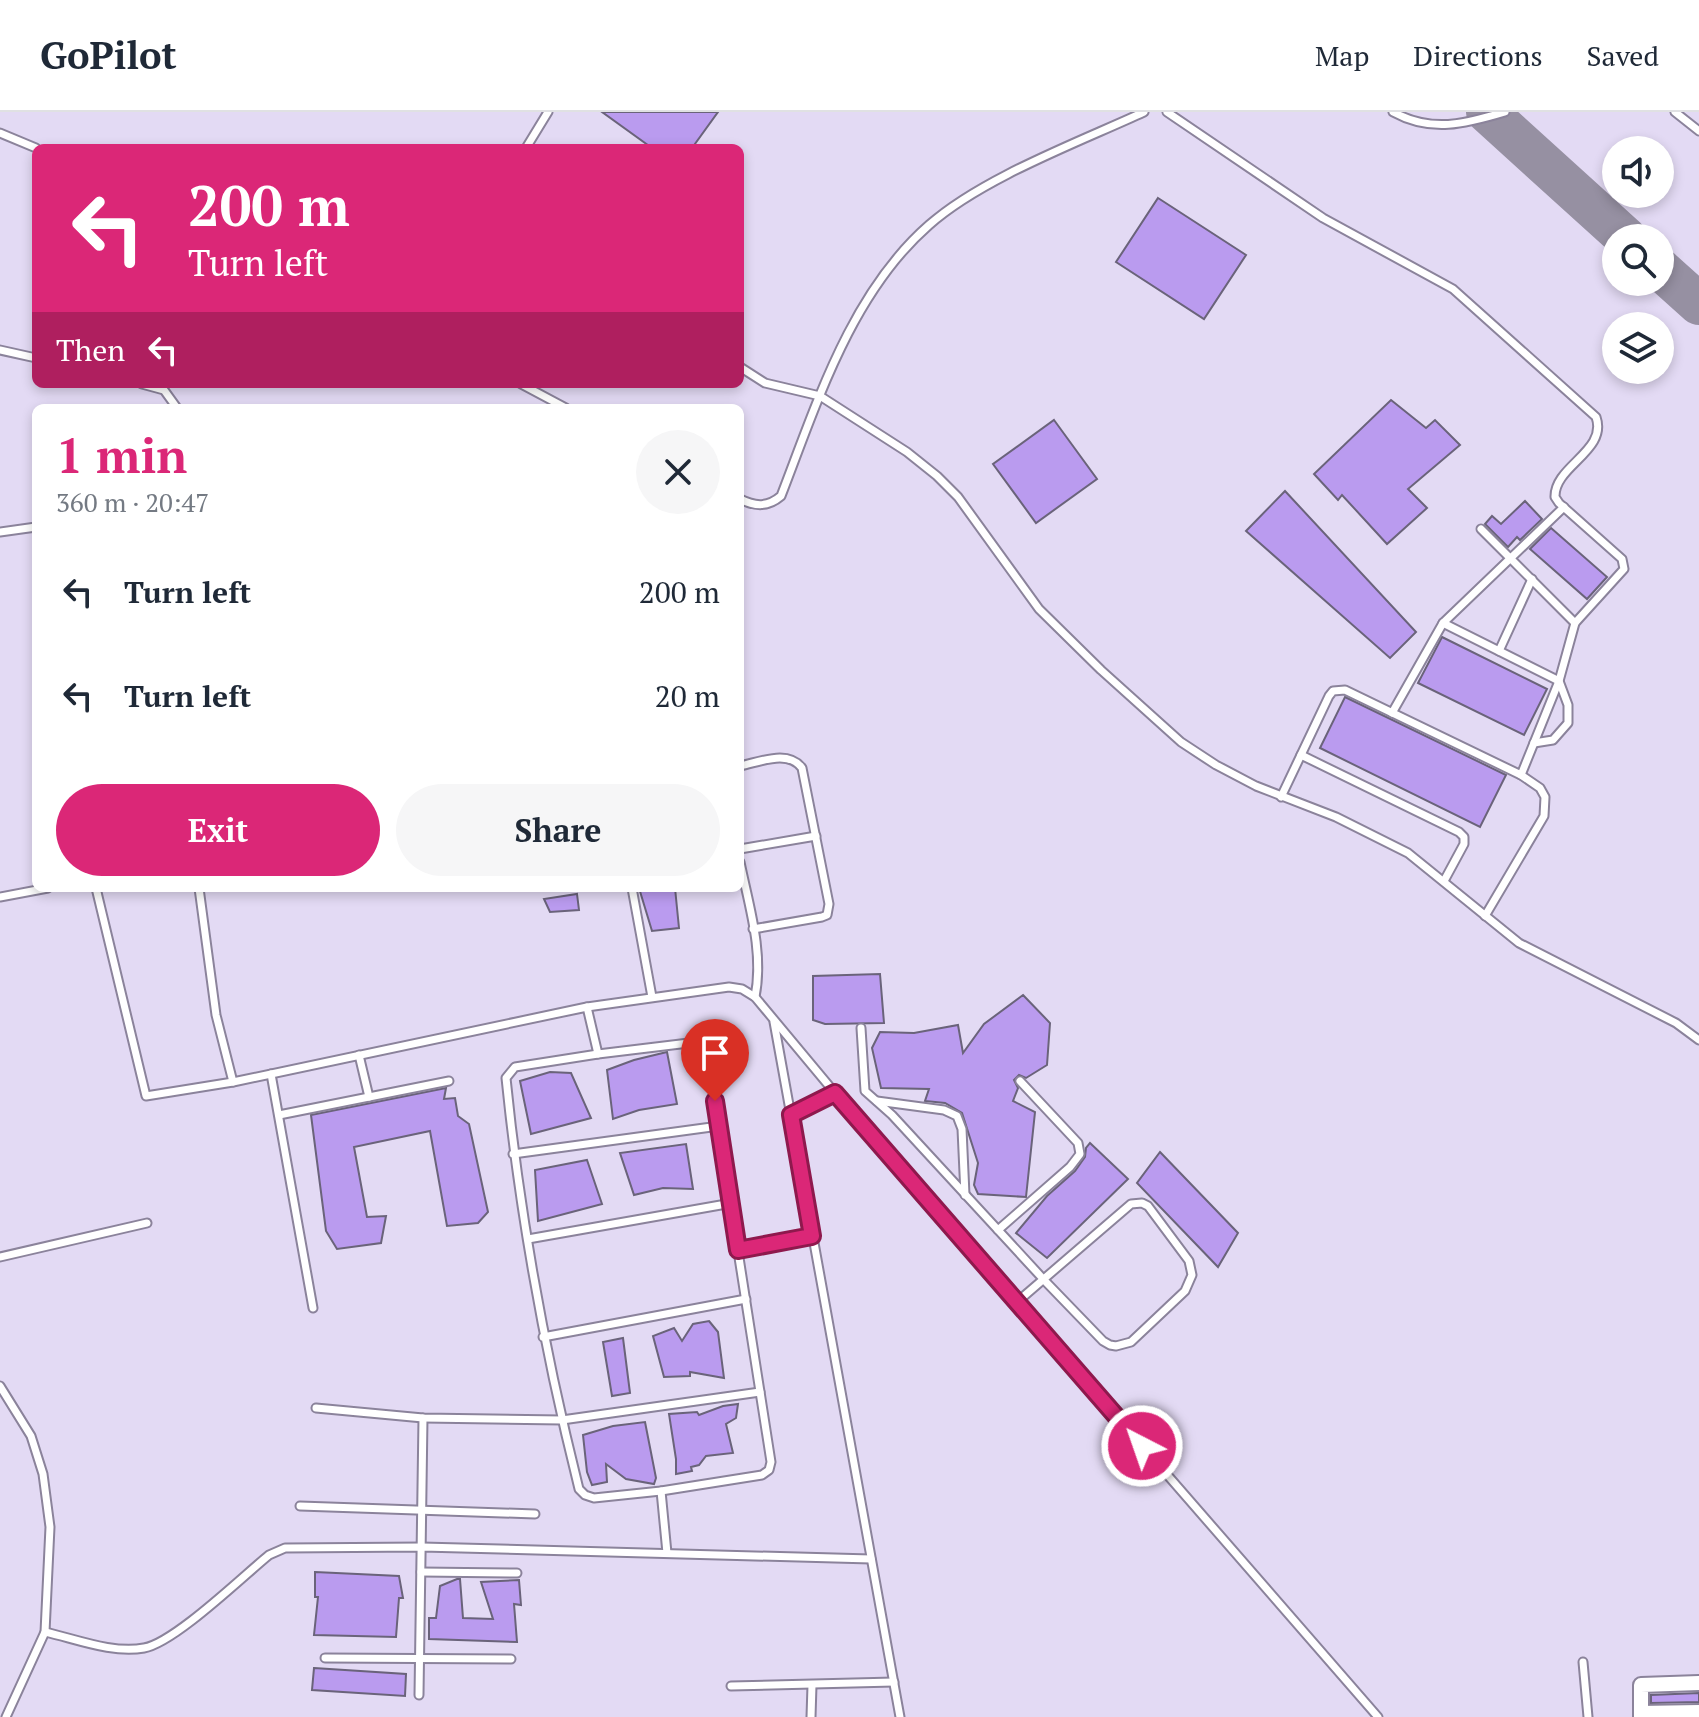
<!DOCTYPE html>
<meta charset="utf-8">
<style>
:root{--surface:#fff;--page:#f6f6f7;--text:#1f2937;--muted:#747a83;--line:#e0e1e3;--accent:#db2777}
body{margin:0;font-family:"PT Serif",serif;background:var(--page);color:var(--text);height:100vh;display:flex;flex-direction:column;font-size:30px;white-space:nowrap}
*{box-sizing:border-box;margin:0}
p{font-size:26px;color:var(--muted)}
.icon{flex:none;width:44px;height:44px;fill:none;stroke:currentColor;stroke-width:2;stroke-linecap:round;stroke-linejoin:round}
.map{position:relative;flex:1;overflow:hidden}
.panel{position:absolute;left:32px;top:292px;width:712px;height:488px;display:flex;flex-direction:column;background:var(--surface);border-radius:12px;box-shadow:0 4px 12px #0003}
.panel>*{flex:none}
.banner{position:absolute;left:32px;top:32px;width:712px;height:244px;border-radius:12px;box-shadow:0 4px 12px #0003;background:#db2777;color:#fff;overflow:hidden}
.buttons{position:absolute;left:1602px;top:24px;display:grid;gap:16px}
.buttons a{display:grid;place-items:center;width:72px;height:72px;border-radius:50%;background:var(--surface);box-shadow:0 4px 12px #0003;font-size:40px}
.pin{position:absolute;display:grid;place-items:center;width:68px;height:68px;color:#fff;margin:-82px -34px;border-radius:50% 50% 50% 0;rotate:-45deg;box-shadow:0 0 8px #0007}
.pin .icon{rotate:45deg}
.me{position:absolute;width:88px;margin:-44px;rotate:319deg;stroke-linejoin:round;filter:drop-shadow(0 0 6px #0008)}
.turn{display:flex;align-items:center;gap:28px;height:168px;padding:0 24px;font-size:36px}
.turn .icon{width:104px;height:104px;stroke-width:2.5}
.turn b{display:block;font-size:56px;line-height:68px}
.then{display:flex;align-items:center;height:76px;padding:0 24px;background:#0003;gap:16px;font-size:30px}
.round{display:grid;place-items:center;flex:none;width:84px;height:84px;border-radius:42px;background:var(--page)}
.summary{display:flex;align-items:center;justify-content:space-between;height:136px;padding:0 24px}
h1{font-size:48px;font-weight:600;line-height:60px;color:var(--accent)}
.button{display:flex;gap:16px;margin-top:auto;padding:16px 24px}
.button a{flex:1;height:92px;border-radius:48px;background:var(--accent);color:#fff;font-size:32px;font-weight:600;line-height:92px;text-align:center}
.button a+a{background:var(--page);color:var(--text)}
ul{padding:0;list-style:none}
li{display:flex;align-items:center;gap:24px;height:104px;padding:0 24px}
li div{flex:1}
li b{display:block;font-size:30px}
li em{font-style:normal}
header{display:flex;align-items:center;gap:48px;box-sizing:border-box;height:112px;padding:0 40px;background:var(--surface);border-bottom:2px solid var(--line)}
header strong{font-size:38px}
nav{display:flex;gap:44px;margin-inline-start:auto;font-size:28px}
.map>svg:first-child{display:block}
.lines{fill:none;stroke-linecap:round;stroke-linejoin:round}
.taxiway{stroke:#9690a2;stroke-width:42}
.building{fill:#ba9bef;stroke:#6a637a;stroke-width:2}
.service-casing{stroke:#8b839b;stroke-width:11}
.minor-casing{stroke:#8b839b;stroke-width:18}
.service{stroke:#fff;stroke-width:7}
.minor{stroke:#fff;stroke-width:14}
.route-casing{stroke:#8e194d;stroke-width:20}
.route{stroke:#db2777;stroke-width:14}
</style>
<header>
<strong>GoPilot</strong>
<nav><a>Map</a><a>Directions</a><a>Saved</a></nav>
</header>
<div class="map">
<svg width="1699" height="1605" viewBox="0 0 1699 1605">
<rect width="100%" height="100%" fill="#e3daf4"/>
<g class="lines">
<!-- taxiway -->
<g class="taxiway">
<path d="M 1487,0 L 1626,126"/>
<path d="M 1660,157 L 1699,192"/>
</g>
</g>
<!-- building -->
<g class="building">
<path d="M 602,0 L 718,0 L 692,36 L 652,36 Z"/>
<path d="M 1158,86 L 1246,143 L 1204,207 L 1116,150 Z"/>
<path d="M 1391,288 L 1426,316 L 1435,308 L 1460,333 L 1408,377 L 1427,396 L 1387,432 L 1342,383 L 1338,388 L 1314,362 Z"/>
<path d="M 1054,308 L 1097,367 L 1036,411 L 993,352 Z"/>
<path d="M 1285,379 L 1416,520 L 1390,546 L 1246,419 Z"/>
<path d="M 1525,389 L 1542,407 L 1520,428 L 1517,425 L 1508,435 L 1485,412 L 1492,404 L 1501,412 Z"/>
<path d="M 1551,416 L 1607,465 L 1587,487 L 1530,437 Z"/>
<path d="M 1442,525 L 1547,577 L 1524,623 L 1418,571 Z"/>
<path d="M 1345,585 L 1506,663 L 1480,715 L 1320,636 Z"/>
<path d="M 639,776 L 675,776 L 679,816 L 652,819 Z"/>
<path d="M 577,782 L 579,798 L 550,800 L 544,787 Z"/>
<path d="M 880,862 L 884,911 L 825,912 L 813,908 L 813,864 Z"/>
<path d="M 1023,883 L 1050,911 L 1047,953 L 1026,966 L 1019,963 L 1014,968 L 1018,976 L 1013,989 L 1035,1000 L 1026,1085 L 978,1082 L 974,1073 L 978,1051 L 962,1001 L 945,991 L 925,989 L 929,977 L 881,976 L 872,936 L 880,920 L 914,921 L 958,913 L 963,941 L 984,912 Z"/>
<path d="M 667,940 L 677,992 L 639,998 L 613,1007 L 607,958 L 634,948 Z"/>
<path d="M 550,960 L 571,961 L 591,1006 L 531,1022 L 520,969 Z"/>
<path d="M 446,976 L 444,987 L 455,986 L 458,1004 L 469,1012 L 488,1100 L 478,1111 L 447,1114 L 430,1019 L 354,1035 L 367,1105 L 386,1104 L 381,1131 L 337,1137 L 326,1119 L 311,1003 Z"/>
<path d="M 1090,1031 L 1128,1067 L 1047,1146 L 1016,1121 L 1047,1084 L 1075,1059 L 1085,1045 L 1086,1036 Z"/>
<path d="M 686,1032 L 693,1077 L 663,1076 L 634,1083 L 620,1041 Z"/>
<path d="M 1160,1040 L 1238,1121 L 1218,1155 L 1137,1071 Z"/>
<path d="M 587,1048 L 602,1092 L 538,1109 L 535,1058 Z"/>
<path d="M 709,1209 L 718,1220 L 724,1266 L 690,1260 L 690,1264 L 664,1265 L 653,1224 L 674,1216 L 682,1229 L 693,1212 Z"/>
<path d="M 623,1226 L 630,1281 L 612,1284 L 603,1230 Z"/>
<path d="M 738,1292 L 736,1306 L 726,1312 L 733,1341 L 706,1344 L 699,1353 L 691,1355 L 692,1359 L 676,1362 L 676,1347 L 669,1302 L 697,1300 L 699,1303 L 723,1294 Z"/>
<path d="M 645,1310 L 656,1366 L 654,1372 L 626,1367 L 606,1352 L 607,1370 L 592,1373 L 587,1360 L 583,1323 L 613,1314 Z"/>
<path d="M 315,1460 L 399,1464 L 403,1486 L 399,1486 L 396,1525 L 314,1523 L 318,1485 L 315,1485 Z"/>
<path d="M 457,1467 L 460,1467 L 463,1506 L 493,1507 L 481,1470 L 519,1468 L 521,1493 L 514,1492 L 517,1530 L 429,1527 L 429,1506 L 436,1506 L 440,1474 Z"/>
<path d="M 314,1556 L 406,1562 L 405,1584 L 312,1578 Z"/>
<path d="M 1699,1581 L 1699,1590 L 1651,1591 L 1651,1583 Z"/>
</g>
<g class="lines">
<defs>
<g id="service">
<path d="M 1167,0 L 1323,106 L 1453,177 L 1596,305 C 1608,339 1554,354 1555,385 L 1559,391 L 1622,447 L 1624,457 L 1575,511 L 1559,569 L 1521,663"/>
<path d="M 1393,0 C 1431,21 1465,12 1505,0"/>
<path d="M 1675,0 L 1699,19"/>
<path d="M 0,21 L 36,36"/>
<path d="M 526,36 L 548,0"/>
<path d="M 0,238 L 36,246"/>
<path d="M 740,255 L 765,271 L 820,284 L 907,340 L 937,364 L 958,385 L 1039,497 L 1101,558 L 1181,630 L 1216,653 L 1256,674 L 1336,705 L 1408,741 L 1519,831 L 1676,911 L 1699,928"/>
<path d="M 142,272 L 164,278 L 177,296"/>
<path d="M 521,272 L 566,296"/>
<path d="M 740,387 C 756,395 768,395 781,384 C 817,291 851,181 929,113 C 982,66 1079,30 1144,0"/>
<path d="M 1481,417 L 1575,511"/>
<path d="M 0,420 L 36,415"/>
<path d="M 1443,511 L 1559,569 L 1568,593 L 1568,611 L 1553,628 L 1534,631"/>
<path d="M 1499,539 L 1532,467"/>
<path d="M 1392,601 L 1443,511 L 1564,395"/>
<path d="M 1301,643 L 1459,720 L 1464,725 L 1464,732 L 1444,769"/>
<path d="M 740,654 C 760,650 788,637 802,656 L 829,792 L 827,803 L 822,805 L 753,817"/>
<path d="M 1281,685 L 1329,584 L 1333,579 L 1345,578 L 1521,663 L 1540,676 L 1545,685 L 1544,704 L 1485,804"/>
<path d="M 740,737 L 816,724"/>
<path d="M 740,750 C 749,794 764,840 755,885"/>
<path d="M 96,776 L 146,984 L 233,970 L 587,895 L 729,875 L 742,877 L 755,885 L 835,981 L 1378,1605"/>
<path d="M 199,776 L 216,903 L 233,970"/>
<path d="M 632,776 L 652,885"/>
<path d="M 0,785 L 48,776"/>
<path d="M 587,895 L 598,942"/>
<path d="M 774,910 L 900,1605"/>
<path d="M 861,916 L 865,979 L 892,1003 L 1045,1169 L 1103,1229 L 1110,1233 L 1116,1234 L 1131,1230 L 1185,1179 L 1192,1163 L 1189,1149 L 1148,1094 L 1142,1091 L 1131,1092 L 1017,1190"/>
<path d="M 697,930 L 704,934 L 707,941 L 771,1350 L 769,1358 L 762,1363 L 661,1379 L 594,1386 L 585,1383 L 579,1377 C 545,1241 520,1105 506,966 L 515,955 L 598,942 Z"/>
<path d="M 359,943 L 369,985"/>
<path d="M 271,962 L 313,1196"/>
<path d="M 877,989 L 944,998 L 957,1004 L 962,1017 L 965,1083"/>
<path d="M 279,1003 L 449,969"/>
<path d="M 791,1003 L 835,981"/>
<path d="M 513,1042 L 719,1014"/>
<path d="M 998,1118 L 1070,1055 L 1080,1042 L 1078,1031 L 1020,969"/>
<path d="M 528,1127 L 732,1091"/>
<path d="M 738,1138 L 812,1124"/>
<path d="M 0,1145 L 147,1111"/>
<path d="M 543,1225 L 746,1187"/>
<path d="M 0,1274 L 31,1324 L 43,1362 L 50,1415 L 45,1520 L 6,1605"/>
<path d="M 316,1296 L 423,1306 L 562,1308 L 760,1280"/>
<path d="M 661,1379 L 667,1441"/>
<path d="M 300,1394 L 535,1402"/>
<path d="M 421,1460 L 517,1461"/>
<path d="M 45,1520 C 76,1527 113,1542 144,1536 C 174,1531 242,1465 269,1443 L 285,1436 L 422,1435 L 871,1447"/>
<path d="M 325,1546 L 511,1547"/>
<path d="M 1583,1550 L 1588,1605"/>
<path d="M 731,1574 L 894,1570"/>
<path d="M 419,1583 L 423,1306"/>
<path d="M 811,1605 L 812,1573"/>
</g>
<g id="minor">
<path d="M 1641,1601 L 1699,1600"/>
<path d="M 1641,1605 L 1641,1573 L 1699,1571"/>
</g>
</defs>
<!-- service casing -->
<use href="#service" class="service-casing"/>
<!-- minor casing -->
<use href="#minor" class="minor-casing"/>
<!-- service -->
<use href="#service" class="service"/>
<!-- minor -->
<use href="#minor" class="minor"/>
</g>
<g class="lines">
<defs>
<path id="route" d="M 715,989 L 738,1138 L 812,1124 L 791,1003 L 835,981 L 1142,1334"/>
</defs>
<!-- route casing -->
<use href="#route" class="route-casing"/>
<!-- route -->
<use href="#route" class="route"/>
</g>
</svg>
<div class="buttons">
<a><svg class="icon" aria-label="sound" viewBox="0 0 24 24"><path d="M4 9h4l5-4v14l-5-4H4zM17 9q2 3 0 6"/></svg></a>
<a><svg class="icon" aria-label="search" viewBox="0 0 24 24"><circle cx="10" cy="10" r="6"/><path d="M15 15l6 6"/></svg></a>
<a><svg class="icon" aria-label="layers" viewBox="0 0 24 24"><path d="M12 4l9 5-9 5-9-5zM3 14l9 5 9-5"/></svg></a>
</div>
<div class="pin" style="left:715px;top:989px;background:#d93025"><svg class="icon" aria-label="arrive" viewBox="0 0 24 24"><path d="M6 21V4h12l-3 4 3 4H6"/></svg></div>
<svg class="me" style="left:1142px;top:1334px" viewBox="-20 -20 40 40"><circle r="17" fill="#db2777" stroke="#fff" stroke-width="3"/><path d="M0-11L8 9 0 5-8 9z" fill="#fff"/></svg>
<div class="banner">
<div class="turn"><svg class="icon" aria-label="left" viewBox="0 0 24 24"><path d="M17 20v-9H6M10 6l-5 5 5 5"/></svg><div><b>200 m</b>Turn left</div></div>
<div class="then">Then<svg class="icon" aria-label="left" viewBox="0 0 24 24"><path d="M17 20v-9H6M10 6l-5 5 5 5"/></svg></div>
</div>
<section class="panel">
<div class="summary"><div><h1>1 min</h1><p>360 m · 20:47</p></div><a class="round"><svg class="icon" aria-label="close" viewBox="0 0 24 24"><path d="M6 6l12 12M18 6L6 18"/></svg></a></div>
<ul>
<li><svg class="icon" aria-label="left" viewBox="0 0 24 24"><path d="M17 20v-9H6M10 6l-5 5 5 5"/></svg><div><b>Turn left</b></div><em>200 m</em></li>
<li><svg class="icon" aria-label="left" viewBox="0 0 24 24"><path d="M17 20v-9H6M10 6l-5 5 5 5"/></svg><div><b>Turn left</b></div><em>20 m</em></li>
</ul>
<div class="button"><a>Exit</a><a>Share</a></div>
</section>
</div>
